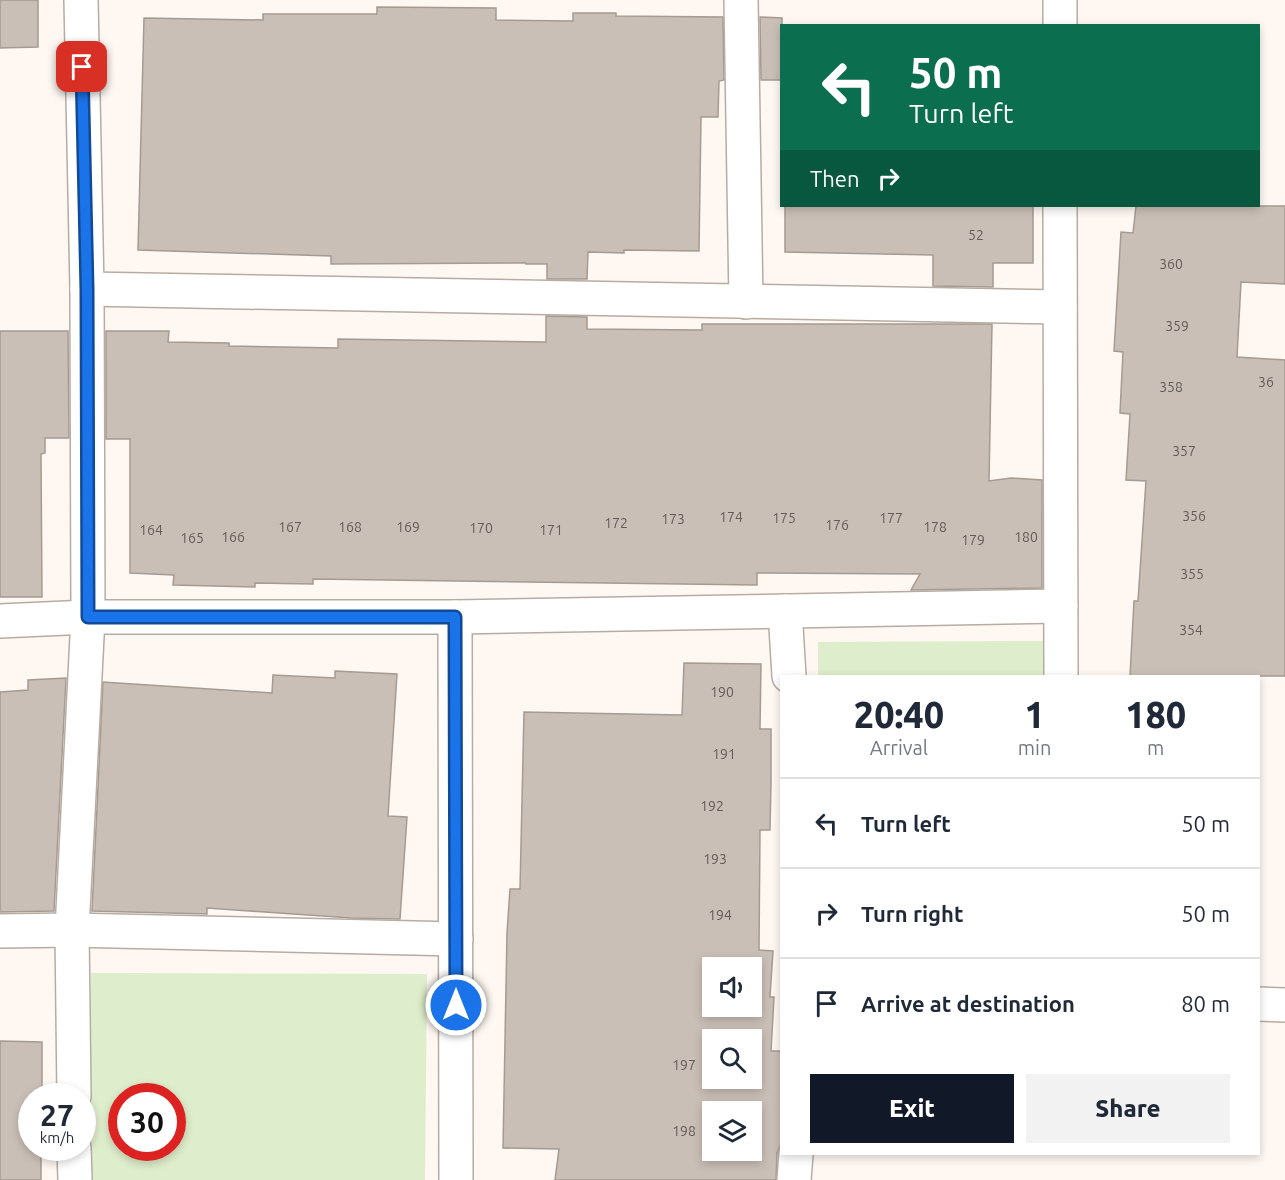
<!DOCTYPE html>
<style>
:root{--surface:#fff;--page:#f2f2f3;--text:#1f2937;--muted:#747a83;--line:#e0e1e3;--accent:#111827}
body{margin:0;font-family:Ubuntu,sans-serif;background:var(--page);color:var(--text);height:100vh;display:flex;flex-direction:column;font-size:22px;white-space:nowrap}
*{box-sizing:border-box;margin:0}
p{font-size:20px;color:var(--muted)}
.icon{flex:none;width:33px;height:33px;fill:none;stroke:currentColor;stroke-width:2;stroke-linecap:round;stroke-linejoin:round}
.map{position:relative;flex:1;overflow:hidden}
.drawer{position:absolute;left:780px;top:675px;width:480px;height:480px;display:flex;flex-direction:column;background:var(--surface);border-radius:0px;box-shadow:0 3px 9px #0003}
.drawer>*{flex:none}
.banner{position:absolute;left:780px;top:24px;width:480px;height:183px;border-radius:0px;box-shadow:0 3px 9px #0003;background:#0b6e4f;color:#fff;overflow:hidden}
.buttons{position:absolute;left:702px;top:957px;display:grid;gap:12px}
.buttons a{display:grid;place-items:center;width:60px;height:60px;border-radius:0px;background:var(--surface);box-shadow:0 3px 9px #0003;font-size:30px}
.speed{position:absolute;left:18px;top:1083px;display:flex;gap:12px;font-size:30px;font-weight:700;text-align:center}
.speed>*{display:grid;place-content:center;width:78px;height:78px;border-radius:50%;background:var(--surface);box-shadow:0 3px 9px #0003;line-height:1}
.speed small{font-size:15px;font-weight:400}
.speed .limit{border:9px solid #d22;background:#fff;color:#111}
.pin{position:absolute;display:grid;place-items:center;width:51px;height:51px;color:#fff;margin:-26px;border-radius:12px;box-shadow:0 3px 9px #0006}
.me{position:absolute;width:66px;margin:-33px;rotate:0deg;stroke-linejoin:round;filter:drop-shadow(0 0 4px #0008)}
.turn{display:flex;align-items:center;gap:21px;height:126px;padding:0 30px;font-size:27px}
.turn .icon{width:78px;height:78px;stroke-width:2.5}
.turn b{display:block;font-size:42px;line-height:51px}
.then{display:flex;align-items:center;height:57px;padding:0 30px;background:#0003;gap:12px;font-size:22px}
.eta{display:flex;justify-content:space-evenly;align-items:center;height:102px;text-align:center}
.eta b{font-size:36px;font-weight:800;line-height:42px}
.primary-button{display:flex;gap:12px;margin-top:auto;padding:12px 30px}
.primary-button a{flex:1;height:69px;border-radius:0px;background:var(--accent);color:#fff;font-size:24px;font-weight:800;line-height:69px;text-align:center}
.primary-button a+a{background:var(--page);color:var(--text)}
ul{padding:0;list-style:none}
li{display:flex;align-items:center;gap:18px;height:90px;padding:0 30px;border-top:2px solid var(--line)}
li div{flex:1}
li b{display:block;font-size:22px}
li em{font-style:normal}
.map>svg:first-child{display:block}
.green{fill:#deedcb;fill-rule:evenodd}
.building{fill:#cabfb6;stroke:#a59b92;stroke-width:1.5;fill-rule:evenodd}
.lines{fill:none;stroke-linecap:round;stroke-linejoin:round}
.street-casing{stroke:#b7aca4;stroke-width:36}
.street{stroke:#fff;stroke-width:33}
.route-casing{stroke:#114b97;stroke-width:15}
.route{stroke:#1a73e8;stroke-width:10}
.labels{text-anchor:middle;stroke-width:6;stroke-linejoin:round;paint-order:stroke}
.number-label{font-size:14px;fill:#625c58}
</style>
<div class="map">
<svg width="1285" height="1180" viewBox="0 0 1285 1180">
<rect width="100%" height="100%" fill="#fef7f2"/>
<!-- green -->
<g class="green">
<path d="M 1043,641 L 1043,676 L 818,676 L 818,642 Z"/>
<path d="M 91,973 L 427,974 L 425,1180 L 89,1180 ZM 122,1096 L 172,1096 L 172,1148 L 122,1148 Z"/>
</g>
<!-- building -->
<g class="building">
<path d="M 0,0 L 38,0 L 38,47 L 0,48 Z"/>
<path d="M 377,7 L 496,8 L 496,20 L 573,21 L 573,13 L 616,13 L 616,16 L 723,17 L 724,80 L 719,81 L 718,117 L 701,117 L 699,251 L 624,250 L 624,253 L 588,252 L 587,279 L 547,279 L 547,264 L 526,264 L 526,263 L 331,264 L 331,256 L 138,250 L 144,18 L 263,20 L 263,14 L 377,14 Z"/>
<path d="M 760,17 L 782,18 L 782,80 L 761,80 Z"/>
<path d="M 785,206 L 1033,206 L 1033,263 L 993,263 L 993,287 L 933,286 L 933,255 L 785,252 Z"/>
<path d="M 1136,206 L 1285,206 L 1285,284 L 1241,282 L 1237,357 L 1285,360 L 1285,676 L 1130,676 L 1134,601 L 1138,601 L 1146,481 L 1126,480 L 1130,414 L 1120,413 L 1123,352 L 1114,351 L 1121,232 L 1133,233 Z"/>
<path d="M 546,316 L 587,317 L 587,329 L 702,330 L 702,324 L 992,324 L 989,481 L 1011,478 L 1042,480 L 1042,588 L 911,590 L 920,574 L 757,573 L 757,585 L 313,579 L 313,584 L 255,583 L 255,587 L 173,585 L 174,575 L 130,573 L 130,439 L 106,439 L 106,331 L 169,331 L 168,342 L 229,343 L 229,346 L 338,348 L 338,339 L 546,342 Z"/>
<path d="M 0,331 L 68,331 L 69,438 L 45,438 L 45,453 L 41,454 L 42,597 L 0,597 Z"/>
<path d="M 684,663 L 761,664 L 760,729 L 771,729 L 771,783 L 770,830 L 760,830 L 759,950 L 773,951 L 770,997 L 774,997 L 771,1051 L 782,1051 L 782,1142 L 777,1153 L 776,1180 L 555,1180 L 559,1149 L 503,1148 L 507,933 L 510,889 L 520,889 L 524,712 L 682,715 ZM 712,968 L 752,968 L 752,1006 L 712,1006 ZM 712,1040 L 752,1040 L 752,1078 L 712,1078 ZM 712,1112 L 752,1112 L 752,1150 L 712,1150 Z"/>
<path d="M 335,671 L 397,674 L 388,816 L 407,817 L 400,919 L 351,918 L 207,908 L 207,914 L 92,911 L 103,682 L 272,693 L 273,675 L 335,678 Z"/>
<path d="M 66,678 L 54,911 L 0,912 L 0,692 L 28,690 L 28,680 Z"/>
<path d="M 0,1041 L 42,1042 L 42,1096 L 32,1096 L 32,1148 L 41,1148 L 41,1180 L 0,1180 Z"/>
</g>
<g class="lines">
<defs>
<g id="street">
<path d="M 741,0 L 746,302"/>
<path d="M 1060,0 L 1060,26"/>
<path d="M 1060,206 L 1061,676"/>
<path d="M 87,289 L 1060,307"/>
<path d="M 785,611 L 789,676"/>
<path d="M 455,617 L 456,1180"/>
<path d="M 0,621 L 88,617 L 455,617 L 1061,606"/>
<path d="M 0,931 L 72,930 L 456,939"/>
<path d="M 1258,1004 L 1285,1005"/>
<path d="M 74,1096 L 72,930 L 88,617 L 87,289 L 81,0"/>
<path d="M 74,1148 L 75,1180"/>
<path d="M 794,1180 L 796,1154"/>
</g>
</defs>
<!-- street casing -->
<use href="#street" class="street-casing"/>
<!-- street -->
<use href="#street" class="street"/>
</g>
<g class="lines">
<defs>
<path id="route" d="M 82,67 L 87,289 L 88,617 L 455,617 L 456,1005"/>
</defs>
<!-- route casing -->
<use href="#route" class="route-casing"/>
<!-- route -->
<use href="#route" class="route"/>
</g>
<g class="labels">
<!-- number labels -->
<g class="number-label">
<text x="976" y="240">52</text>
<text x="1171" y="269">360</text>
<text x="1177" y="331">359</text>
<text x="1266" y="387">36</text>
<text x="1171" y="392">358</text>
<text x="1184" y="456">357</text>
<text x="1194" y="521">356</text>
<text x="731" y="522">174</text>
<text x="784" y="523">175</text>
<text x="891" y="523">177</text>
<text x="673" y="524">173</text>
<text x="616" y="528">172</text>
<text x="837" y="530">176</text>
<text x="290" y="532">167</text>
<text x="350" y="532">168</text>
<text x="408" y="532">169</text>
<text x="935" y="532">178</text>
<text x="481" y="533">170</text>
<text x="151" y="535">164</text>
<text x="551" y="535">171</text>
<text x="233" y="542">166</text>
<text x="1026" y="542">180</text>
<text x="192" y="543">165</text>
<text x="973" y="545">179</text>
<text x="1192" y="579">355</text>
<text x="1191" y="635">354</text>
<text x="722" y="697">190</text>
<text x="724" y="759">191</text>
<text x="712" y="811">192</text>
<text x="715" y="864">193</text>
<text x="720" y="920">194</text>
<text x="684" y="1070">197</text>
<text x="684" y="1136">198</text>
</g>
</g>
</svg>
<div class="buttons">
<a><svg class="icon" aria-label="sound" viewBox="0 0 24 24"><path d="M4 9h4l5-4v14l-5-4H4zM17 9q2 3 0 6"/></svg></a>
<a><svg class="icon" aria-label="search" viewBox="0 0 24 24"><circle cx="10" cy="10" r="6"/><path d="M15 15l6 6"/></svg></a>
<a><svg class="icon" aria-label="layers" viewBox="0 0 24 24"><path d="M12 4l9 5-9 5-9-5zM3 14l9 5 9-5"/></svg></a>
</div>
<div class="speed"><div>27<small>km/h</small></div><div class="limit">30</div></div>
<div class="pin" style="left:82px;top:67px;background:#d93025"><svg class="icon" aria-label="arrive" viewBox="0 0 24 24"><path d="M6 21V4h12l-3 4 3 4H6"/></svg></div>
<svg class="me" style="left:456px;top:1005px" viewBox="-20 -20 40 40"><circle r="17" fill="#1a73e8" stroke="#fff" stroke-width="3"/><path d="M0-11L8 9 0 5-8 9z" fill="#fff"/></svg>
<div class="banner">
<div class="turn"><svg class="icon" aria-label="left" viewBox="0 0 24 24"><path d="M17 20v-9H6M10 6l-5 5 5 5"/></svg><div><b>50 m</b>Turn left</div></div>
<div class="then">Then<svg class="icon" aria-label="right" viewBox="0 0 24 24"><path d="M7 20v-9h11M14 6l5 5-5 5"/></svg></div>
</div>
<section class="drawer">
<div class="eta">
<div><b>20:40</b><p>Arrival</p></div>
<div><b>1</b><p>min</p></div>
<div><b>180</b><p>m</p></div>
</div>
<ul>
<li><svg class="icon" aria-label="left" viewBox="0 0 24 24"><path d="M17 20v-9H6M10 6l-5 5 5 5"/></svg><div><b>Turn left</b></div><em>50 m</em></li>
<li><svg class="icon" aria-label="right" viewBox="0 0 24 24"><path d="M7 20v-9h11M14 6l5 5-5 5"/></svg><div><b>Turn right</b></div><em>50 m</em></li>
<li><svg class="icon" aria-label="arrive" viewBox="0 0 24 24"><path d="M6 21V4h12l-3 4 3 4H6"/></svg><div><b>Arrive at destination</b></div><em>80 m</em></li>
</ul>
<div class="primary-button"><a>Exit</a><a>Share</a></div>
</section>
</div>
